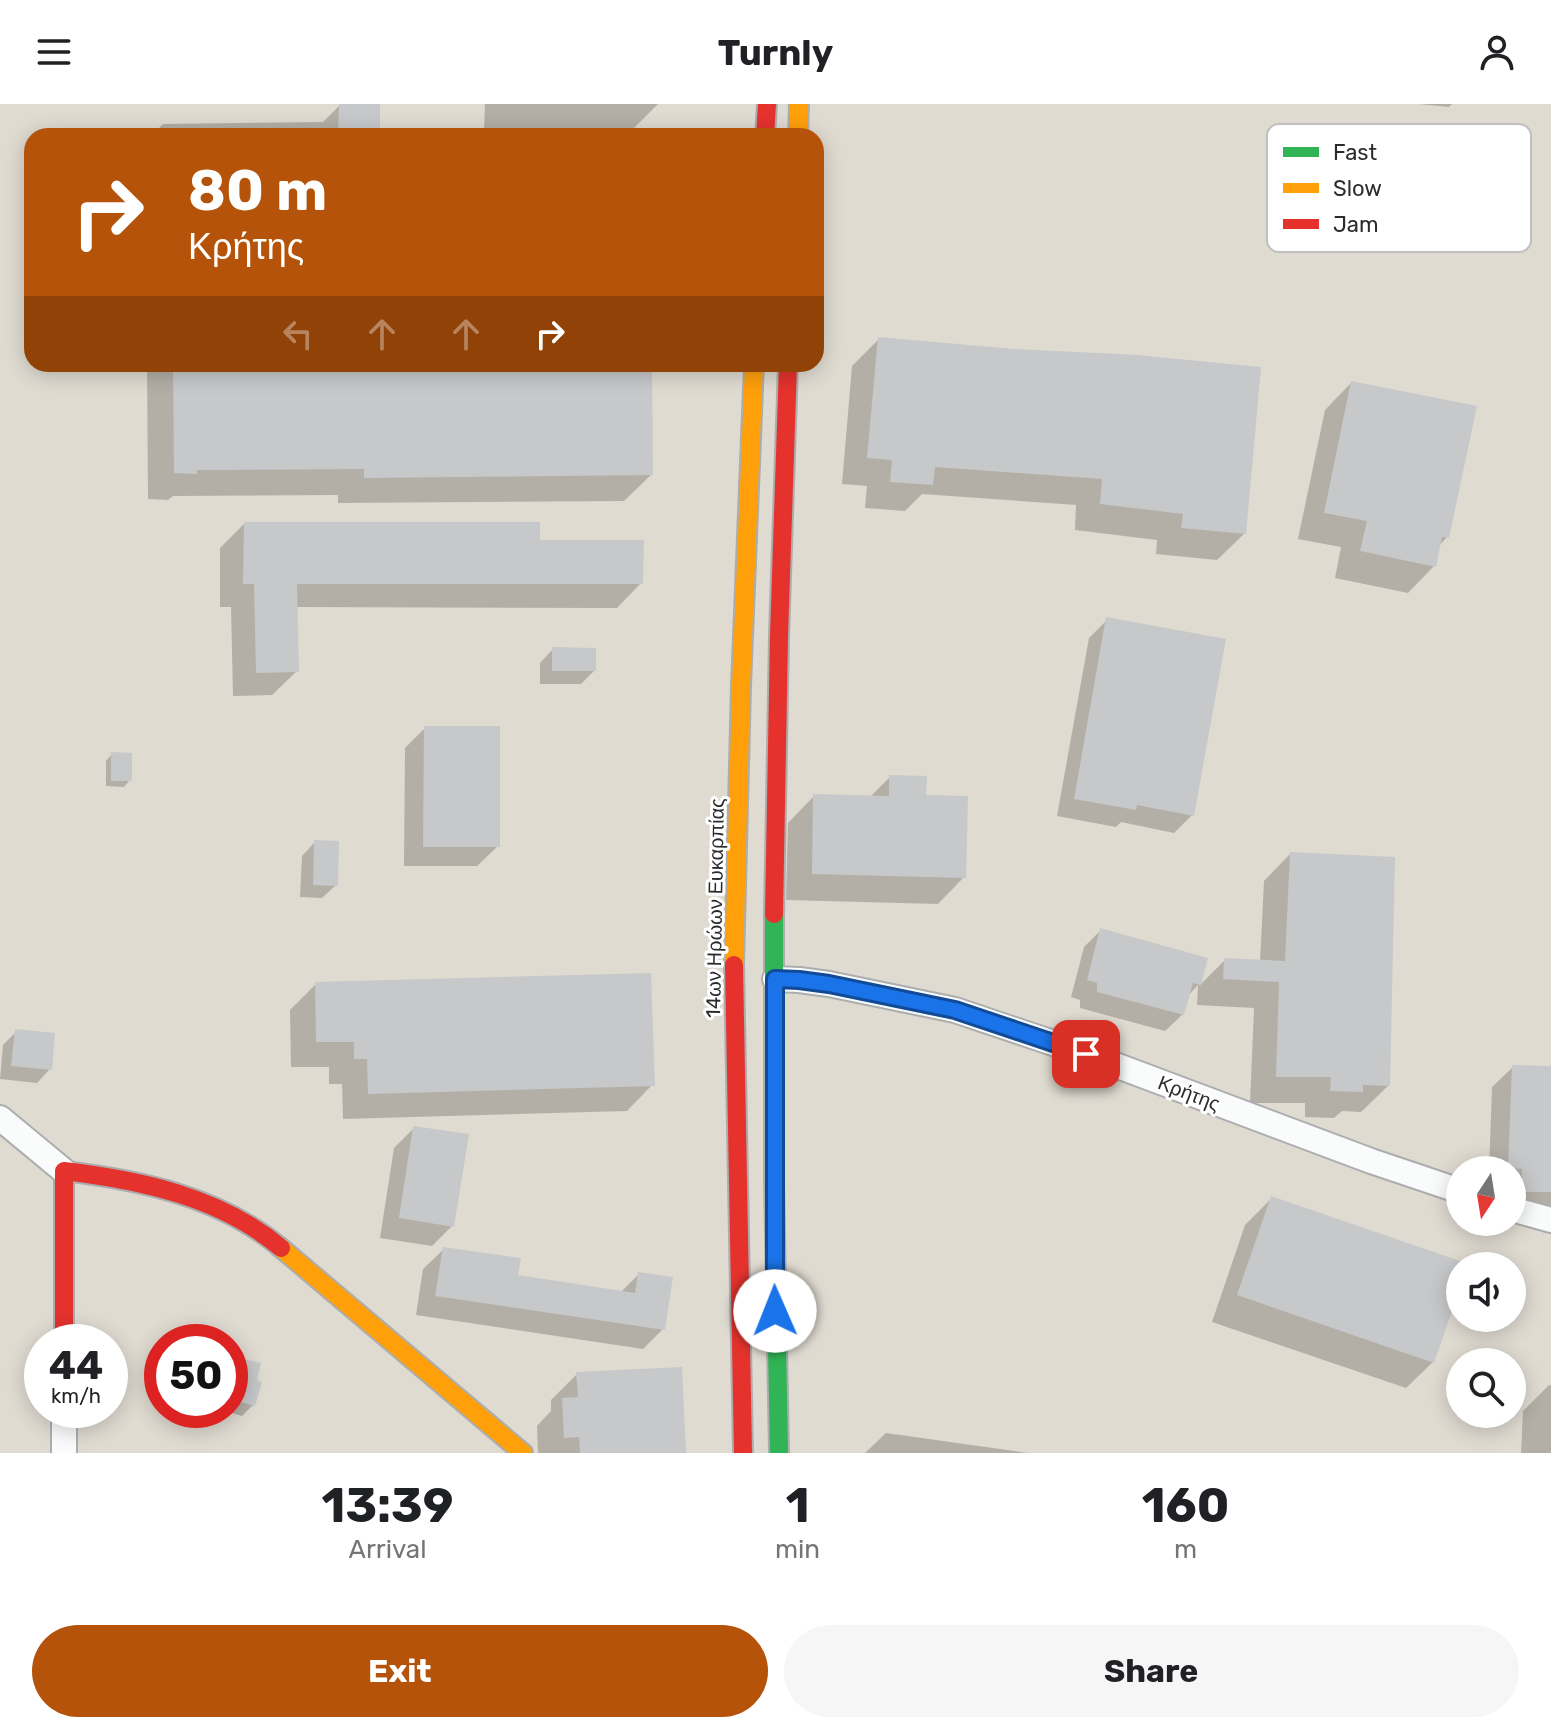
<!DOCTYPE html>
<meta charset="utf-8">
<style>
:root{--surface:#fff;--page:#f6f6f6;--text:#202124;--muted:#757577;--accent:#b45309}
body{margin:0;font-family:Rubik,sans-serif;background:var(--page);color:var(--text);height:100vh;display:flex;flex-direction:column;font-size:30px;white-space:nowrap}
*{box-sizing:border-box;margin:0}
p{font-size:26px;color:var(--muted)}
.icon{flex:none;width:44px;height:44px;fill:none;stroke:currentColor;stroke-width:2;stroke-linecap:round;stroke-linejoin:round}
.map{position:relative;height:1349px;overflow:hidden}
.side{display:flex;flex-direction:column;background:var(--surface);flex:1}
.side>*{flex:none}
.hud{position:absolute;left:24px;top:24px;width:800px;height:244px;border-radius:24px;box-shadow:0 4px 20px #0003;background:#b45309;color:#fff;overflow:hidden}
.needle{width:52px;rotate:192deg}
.controls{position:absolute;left:1446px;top:1052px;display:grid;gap:16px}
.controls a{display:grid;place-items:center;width:80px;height:80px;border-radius:50%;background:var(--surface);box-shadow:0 4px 20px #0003;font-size:40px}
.speed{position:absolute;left:24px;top:1220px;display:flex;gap:16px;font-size:40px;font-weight:700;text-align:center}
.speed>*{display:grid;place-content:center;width:104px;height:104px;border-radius:50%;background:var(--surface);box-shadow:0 4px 20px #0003;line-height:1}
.speed small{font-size:20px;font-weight:400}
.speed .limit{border:12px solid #d22;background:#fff;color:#111}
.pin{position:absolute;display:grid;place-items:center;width:68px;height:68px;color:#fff;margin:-34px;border-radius:16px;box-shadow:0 4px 12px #0006}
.me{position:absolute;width:88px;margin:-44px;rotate:359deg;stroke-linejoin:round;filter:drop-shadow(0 0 6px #0008)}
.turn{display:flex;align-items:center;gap:28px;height:168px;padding:0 32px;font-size:36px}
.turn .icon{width:104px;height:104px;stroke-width:2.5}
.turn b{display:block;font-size:56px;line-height:68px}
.lanes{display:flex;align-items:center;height:76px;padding:0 32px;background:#0003;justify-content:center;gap:40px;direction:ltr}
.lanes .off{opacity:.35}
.eta{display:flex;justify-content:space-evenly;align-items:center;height:136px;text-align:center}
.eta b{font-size:48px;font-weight:700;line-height:56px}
.primary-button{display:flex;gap:16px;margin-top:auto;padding:16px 32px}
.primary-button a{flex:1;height:92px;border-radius:48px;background:var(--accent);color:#fff;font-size:32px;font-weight:700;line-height:92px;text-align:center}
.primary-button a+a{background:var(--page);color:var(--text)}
header{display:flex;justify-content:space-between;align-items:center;height:104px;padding:0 32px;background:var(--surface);font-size:36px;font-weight:700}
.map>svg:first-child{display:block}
.industrial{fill:#e0dbd1;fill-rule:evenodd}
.shadow{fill:#0003}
.building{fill:#c7c8c9}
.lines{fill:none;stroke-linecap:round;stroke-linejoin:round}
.street-casing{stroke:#abadaf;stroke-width:28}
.fast-casing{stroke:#abadaf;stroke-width:22}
.slow-casing{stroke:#abadaf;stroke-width:22}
.jam-casing{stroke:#abadaf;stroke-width:22}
.street{stroke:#fafbfb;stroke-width:24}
.fast{stroke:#30b455;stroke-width:18}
.slow{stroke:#ff9f0a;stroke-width:18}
.jam{stroke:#e5322d;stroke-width:18}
.route-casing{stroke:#114b97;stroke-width:20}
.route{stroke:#1a73e8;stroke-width:14}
.labels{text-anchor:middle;stroke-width:6;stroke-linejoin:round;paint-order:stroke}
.street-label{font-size:20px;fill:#2b2c2e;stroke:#fff}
.key{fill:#fff;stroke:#bfc0c0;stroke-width:2}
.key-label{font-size:22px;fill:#2b2c2e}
</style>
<header><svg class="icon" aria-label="menu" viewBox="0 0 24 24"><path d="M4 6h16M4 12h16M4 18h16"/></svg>Turnly<svg class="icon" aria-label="person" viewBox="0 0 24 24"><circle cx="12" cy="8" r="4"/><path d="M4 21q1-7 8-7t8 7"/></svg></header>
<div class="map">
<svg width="1551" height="1349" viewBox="0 0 1551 1349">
<rect width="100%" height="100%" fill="#dfe2e4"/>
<!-- industrial -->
<path class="industrial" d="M 0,0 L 1551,0 L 1551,1349 L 0,1349 ZM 32,32 L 816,32 L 816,260 L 32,260 ZM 1460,1066 L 1512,1066 L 1512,1118 L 1460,1118 ZM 1460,1162 L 1512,1162 L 1512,1214 L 1460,1214 ZM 42,1238 L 110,1238 L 110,1306 L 42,1306 ZM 162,1238 L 230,1238 L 230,1306 L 162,1306 ZM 1460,1258 L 1512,1258 L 1512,1310 L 1460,1310 Z"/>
<!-- shadow -->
<g class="shadow">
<path d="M 485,0 L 658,0 L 634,24 L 484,26 Z"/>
<path d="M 1419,0 L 1452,0 L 1449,3 Z"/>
<path d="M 340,1 L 378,32 L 151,32 L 163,20 L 323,18 Z"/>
<path d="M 879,235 L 1244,430 L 1217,456 L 1156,450 L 1157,436 L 1075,426 L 1076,401 L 922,390 L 905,407 L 865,404 L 867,382 L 842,380 L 852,262 Z"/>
<path d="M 147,260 L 650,260 L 651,371 L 624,397 L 338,399 L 338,391 L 173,392 L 168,396 L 148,395 Z"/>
<path d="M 1351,279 L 1447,433 L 1438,443 L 1434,462 L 1408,489 L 1335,474 L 1341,443 L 1298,435 L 1325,306 Z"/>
<path d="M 244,420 L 538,438 L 641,479 L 617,504 L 296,503 L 297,567 L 272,591 L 233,592 L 231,503 L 220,503 L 220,444 Z"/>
<path d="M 1107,516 L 1192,711 L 1174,729 L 1121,718 L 1116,723 L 1057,712 L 1089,534 Z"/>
<path d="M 553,545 L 594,567 L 581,580 L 540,580 L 540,559 Z"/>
<path d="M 425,624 L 498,742 L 477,762 L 404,762 L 405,644 Z"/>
<path d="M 112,650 L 130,676 L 124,683 L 106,682 L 106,657 Z"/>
<path d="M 890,673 L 924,692 L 964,773 L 938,800 L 786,796 L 788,719 L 814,692 L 869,694 Z"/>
<path d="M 315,738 L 336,781 L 322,794 L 300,793 L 302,752 Z"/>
<path d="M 1290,750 L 1388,982 L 1361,1008 L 1342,1007 L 1334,1014 L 1305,1013 L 1305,999 L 1250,999 L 1254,904 L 1197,901 L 1198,881 L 1188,892 L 1183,910 L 1165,927 L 1080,904 L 1080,896 L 1071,893 L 1084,843 L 1101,826 L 1206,856 L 1199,882 L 1225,856 L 1260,858 L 1264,777 Z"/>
<path d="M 316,880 L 652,981 L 627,1007 L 343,1015 L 342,980 L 329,980 L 329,963 L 291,963 L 290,906 Z"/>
<path d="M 16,928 L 50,965 L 37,979 L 0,975 L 3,941 Z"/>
<path d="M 1513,963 L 1551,964 L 1551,1108 L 1512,1107 L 1512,1066 L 1489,1066 L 1492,983 Z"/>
<path d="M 414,1024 L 452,1122 L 432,1142 L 380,1134 L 394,1044 Z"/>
<path d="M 1271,1095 L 1466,1161 L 1460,1162 L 1460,1178 L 1433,1258 L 1406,1284 L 1212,1218 L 1245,1121 Z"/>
<path d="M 444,1145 L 516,1173 L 620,1189 L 639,1170 L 663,1225 L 643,1245 L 416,1211 L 423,1165 Z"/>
<path d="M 230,1254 L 253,1301 L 242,1312 L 222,1306 L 230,1306 Z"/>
<path d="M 577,1270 L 684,1349 L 538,1349 L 537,1322 L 551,1307 L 551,1296 Z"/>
<path d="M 1549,1281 L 1551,1281 L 1551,1349 L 1521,1349 L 1523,1307 Z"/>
<path d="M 886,1329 L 1028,1349 L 865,1349 Z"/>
</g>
<!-- building -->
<g class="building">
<path d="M 339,0 L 380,0 L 380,32 L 338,32 Z"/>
<path d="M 878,233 L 1014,245 L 1137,251 L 1261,263 L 1246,430 L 1181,424 L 1183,410 L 1100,400 L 1102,375 L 935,363 L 933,381 L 890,378 L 892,356 L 867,354 Z"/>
<path d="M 173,260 L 652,260 L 653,371 L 364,374 L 364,365 L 197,366 L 197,370 L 174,369 Z"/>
<path d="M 1351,277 L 1477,302 L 1449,434 L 1442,433 L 1436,463 L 1360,447 L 1367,417 L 1324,409 Z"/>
<path d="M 244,418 L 540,418 L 540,436 L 644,436 L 643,480 L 297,480 L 299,568 L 256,569 L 254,480 L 243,480 Z"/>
<path d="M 1106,513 L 1226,535 L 1194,712 L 1137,701 L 1136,706 L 1074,695 Z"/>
<path d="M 552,543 L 596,544 L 596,567 L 552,567 Z"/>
<path d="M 424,622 L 500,622 L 500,743 L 423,743 Z"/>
<path d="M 111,648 L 132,649 L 132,677 L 111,677 Z"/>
<path d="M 889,671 L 927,672 L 926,691 L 968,692 L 966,774 L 812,770 L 813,690 L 889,692 Z"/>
<path d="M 314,736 L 339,737 L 338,782 L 313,781 Z"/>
<path d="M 1290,748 L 1395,753 L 1390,982 L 1363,981 L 1363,988 L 1330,987 L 1331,973 L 1276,973 L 1279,878 L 1223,875 L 1224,854 L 1285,857 Z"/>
<path d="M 1100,824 L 1208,854 L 1201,881 L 1193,879 L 1184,911 L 1097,888 L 1097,879 L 1087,876 Z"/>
<path d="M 651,869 L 655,982 L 368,990 L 367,955 L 354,955 L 354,938 L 316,938 L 315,878 Z"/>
<path d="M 15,925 L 55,929 L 52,966 L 11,962 Z"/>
<path d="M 1512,961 L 1551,962 L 1551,1088 L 1521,1088 L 1522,1065 L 1508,1064 Z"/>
<path d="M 413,1022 L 469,1030 L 454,1123 L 399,1114 Z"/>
<path d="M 1271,1092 L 1460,1157 L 1460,1184 L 1434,1259 L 1237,1191 Z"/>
<path d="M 443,1143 L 521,1154 L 518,1171 L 635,1189 L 638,1168 L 673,1173 L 665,1226 L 435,1192 Z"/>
<path d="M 230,1252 L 261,1259 L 257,1276 L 262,1278 L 255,1302 L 230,1295 Z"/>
<path d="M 682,1263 L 686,1349 L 580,1349 L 579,1333 L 564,1334 L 562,1294 L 578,1293 L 576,1268 Z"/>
</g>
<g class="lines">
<defs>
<g id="street">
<path d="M 775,875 L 799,876 L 829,880 L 955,906 L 1086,950 L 1371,1057 L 1460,1087"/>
<path d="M 0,1014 L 64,1067"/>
<path d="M 1512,1105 L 1551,1116"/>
<path d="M 64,1306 L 64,1349"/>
</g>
<path id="fast" d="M 774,810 L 774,1077 L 779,1349"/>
<g id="slow">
<path d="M 798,32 L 799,0"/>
<path d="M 734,861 L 741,582 L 754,260"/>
<path d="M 281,1144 L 523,1349"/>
</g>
<g id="jam">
<path d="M 765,32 L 767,0"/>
<path d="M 774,810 L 779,532 L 788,260"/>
<path d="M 734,861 L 743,1349"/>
<path d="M 64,1238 L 64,1067 C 140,1076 221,1093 281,1144"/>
</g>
</defs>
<!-- street casing -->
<use href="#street" class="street-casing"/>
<!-- fast casing -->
<use href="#fast" class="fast-casing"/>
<!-- slow casing -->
<use href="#slow" class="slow-casing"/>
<!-- jam casing -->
<use href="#jam" class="jam-casing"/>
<!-- street -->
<use href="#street" class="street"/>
<!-- fast -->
<use href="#fast" class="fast"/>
<!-- slow -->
<use href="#slow" class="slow"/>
<!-- jam -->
<use href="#jam" class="jam"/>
</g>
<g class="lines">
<defs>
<path id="route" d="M 775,1207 L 775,875 L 799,876 L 829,880 L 955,906 L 1086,950"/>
</defs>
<!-- route casing -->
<use href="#route" class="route-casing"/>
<!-- route -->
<use href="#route" class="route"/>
</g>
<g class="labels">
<!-- street labels -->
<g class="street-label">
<text transform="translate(715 804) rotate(-89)" y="7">14ων Ηρώων Ευκαρπίας</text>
<text transform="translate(1189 989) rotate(21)" y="7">Κρήτης</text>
</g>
</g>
<!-- legend -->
<rect x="1267" y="20" width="264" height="128" rx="12" class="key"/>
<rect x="1283" y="43" width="36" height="10" fill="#30b455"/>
<rect x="1283" y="79" width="36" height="10" fill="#ff9f0a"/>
<rect x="1283" y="115" width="36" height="10" fill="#e5322d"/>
<g class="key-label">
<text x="1333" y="56">Fast</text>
<text x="1333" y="92">Slow</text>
<text x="1333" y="128">Jam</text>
</g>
</svg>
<div class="controls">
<a><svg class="needle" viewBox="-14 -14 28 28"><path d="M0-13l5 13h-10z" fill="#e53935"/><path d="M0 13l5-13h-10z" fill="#757577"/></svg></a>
<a><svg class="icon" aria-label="sound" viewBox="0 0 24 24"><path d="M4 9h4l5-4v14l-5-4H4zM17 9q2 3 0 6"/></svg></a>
<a><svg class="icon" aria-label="search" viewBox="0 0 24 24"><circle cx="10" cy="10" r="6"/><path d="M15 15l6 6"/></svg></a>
</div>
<div class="speed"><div>44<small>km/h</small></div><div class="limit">50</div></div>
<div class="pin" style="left:1086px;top:950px;background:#d93025"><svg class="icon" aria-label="arrive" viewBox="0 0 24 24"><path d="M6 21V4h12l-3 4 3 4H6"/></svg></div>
<svg class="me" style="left:775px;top:1207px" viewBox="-20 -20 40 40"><circle r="19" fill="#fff"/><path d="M0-13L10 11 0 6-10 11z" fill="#1a73e8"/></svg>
<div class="hud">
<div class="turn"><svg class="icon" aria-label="right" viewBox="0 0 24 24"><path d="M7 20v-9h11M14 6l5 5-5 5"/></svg><div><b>80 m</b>Κρήτης</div></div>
<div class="lanes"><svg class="icon off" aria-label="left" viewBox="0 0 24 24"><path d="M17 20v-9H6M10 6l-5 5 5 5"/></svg><svg class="icon off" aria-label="ahead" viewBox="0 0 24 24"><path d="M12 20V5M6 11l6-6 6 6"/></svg><svg class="icon off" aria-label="ahead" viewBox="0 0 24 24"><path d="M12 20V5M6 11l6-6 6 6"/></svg><svg class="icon" aria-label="right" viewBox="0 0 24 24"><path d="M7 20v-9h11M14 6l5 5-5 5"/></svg></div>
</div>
</div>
<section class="side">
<div class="eta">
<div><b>13:39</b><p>Arrival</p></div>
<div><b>1</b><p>min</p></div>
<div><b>160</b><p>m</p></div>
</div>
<div class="primary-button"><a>Exit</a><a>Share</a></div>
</section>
